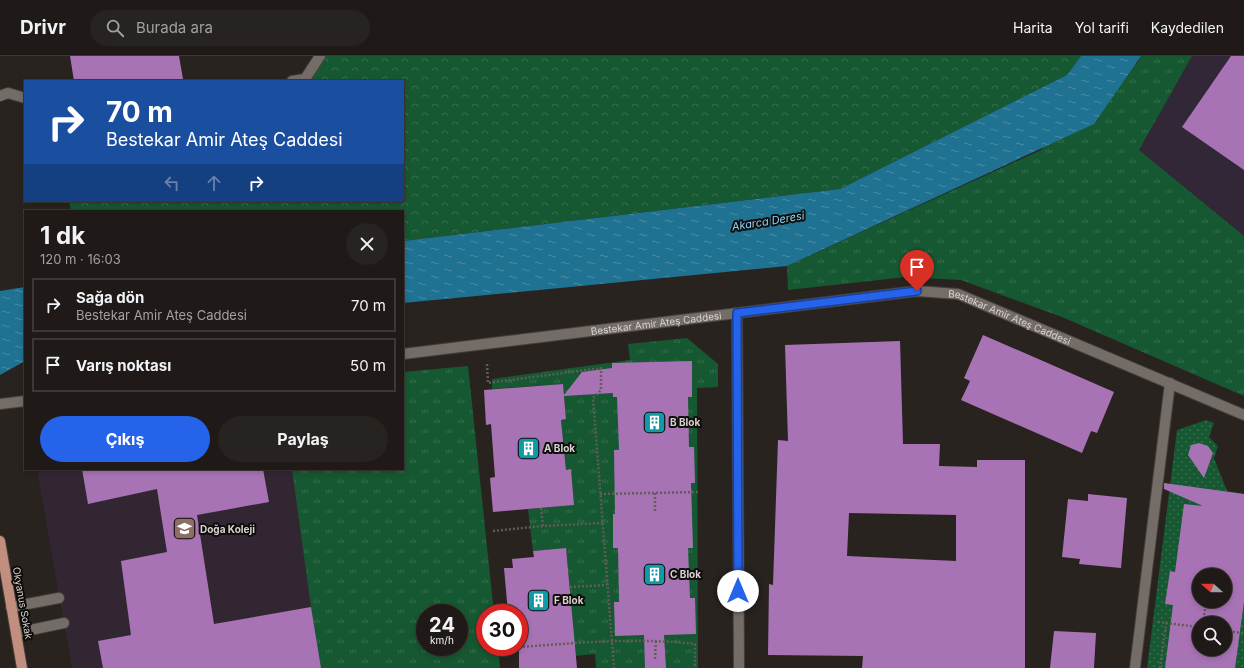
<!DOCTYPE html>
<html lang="tr">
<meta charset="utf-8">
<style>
:root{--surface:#1f1a17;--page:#272320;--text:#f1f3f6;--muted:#a1a1a1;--line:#3c3836;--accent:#2563eb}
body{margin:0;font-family:Inter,sans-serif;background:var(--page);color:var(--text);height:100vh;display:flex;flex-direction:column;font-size:15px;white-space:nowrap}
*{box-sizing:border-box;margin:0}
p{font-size:13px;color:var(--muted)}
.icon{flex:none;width:22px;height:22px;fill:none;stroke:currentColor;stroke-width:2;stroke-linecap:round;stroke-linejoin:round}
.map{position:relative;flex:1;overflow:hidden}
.drawer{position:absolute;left:24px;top:154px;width:380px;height:260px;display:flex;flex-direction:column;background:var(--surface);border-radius:0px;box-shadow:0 2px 6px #0003,0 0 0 1px var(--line)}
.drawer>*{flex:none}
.hud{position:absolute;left:24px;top:24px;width:380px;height:122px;border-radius:0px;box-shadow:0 2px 6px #0003,0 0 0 1px var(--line);background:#1a4fa0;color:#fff;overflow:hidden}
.needle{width:26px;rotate:291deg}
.buttons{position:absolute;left:1192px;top:512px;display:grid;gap:8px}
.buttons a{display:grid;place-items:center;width:40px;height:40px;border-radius:50%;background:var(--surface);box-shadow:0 2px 6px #0003,0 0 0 1px var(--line);font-size:20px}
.speed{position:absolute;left:416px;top:548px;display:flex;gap:8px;font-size:20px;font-weight:700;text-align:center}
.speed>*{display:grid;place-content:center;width:52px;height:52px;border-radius:50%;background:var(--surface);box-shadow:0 2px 6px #0003,0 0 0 1px var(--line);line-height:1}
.speed small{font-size:10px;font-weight:400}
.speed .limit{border:6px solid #d22;background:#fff;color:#111}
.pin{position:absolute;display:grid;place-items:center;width:34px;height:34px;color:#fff;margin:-41px -17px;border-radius:50% 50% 50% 0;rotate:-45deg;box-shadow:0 0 4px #0007}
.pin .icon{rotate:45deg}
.me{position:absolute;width:44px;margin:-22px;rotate:0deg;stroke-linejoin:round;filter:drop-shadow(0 0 3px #0008)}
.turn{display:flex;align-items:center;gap:14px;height:84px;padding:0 16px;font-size:18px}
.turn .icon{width:52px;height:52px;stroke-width:2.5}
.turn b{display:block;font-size:28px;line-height:34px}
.lanes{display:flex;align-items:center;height:38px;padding:0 16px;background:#0003;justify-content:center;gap:20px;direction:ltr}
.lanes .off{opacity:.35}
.round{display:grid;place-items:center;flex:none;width:42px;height:42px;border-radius:21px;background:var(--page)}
.headline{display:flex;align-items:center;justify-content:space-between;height:68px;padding:0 16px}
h1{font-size:24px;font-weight:700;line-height:30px}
.action{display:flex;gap:8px;margin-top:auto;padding:8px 16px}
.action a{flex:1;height:46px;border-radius:24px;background:var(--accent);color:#fff;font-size:16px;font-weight:700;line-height:46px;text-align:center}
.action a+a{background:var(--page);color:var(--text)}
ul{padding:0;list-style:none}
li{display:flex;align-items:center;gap:12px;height:54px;margin:0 8px 6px;padding:0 8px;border:2px solid var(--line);border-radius:0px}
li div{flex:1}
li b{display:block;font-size:15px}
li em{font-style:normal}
header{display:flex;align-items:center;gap:24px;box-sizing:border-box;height:56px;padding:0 20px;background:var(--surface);border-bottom:1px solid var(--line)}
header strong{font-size:19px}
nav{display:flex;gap:22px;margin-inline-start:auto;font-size:14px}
.search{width:280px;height:36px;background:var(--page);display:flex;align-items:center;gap:10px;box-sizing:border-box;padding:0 14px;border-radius:22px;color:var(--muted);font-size:15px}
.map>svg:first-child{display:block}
.industrial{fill:#312736}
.education{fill:#332633}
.grass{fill:url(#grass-tufts);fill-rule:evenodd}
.forest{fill:url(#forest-crowns)}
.garden{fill:url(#garden-dots);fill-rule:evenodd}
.water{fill:url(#water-ripples)}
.building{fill:#a873b5;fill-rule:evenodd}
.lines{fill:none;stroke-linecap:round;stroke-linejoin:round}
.lane-casing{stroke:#45403c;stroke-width:12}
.street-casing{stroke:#45403c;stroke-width:12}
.primary-casing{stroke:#45403c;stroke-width:12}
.path{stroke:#625c59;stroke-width:2.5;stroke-dasharray:2 2;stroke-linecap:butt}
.lane{stroke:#746c67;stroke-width:10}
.street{stroke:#746c67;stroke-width:10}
.primary{stroke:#c28e7e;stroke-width:10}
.route-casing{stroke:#184099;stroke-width:10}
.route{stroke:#2563eb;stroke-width:7}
.labels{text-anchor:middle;stroke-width:4;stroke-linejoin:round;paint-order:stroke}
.street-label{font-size:10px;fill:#d8d3d1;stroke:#0f0d0b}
.poi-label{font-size:10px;font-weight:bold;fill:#d8d3d1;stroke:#0f0d0b;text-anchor:start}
.water-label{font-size:11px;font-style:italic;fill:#8ed6f8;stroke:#0f0d0b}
</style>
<header>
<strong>Drivr</strong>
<div class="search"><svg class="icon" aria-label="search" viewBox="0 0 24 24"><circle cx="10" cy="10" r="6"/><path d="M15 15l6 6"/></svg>Burada ara</div>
<nav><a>Harita</a><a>Yol tarifi</a><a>Kaydedilen</a></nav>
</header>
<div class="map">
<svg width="1244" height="612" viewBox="0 0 1244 612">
<defs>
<pattern id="grass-tufts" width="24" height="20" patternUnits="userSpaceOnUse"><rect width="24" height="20" fill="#165831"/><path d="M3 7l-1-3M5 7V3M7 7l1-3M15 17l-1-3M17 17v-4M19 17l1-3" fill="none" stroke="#376f4e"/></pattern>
<pattern id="forest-crowns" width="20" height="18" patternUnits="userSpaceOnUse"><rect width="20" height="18" fill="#165831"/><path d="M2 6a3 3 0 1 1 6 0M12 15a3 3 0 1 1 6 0" fill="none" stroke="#376f4e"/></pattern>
<pattern id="garden-dots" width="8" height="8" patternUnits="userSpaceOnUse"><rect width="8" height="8" fill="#165831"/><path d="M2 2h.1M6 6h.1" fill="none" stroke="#376f4e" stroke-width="1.8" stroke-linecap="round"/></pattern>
<pattern id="water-ripples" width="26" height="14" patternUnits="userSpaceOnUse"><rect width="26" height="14" fill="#207292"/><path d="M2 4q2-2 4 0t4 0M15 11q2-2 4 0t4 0" fill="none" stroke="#4a8ca5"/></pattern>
</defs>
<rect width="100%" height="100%" fill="#29231f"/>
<!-- industrial -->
<path class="industrial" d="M 1192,0 L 1244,0 L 1244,180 L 1139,94 Z"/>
<!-- education -->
<path class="education" d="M 37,413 L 314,413 L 342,612 L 72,612 Z"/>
<!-- grass -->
<g class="grass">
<path d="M 1141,0 L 1192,0 L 1139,94 L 1244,180 L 1244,340 L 1062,261 L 961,224 L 906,221 L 788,234 L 787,210 L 1041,94 L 1137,7 Z"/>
<path d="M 687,282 L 718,308 L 718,331 L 697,332 L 698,612 L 596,612 L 595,598 L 542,603 L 573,570 L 566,492 L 533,495 L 528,453 L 574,449 L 571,413 L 566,414 L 561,364 L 566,363 L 563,328 L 492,333 L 492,323 L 630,304 L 628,288 Z"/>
<path d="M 468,310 L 494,557 L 485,557 L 485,591 L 498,591 L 500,612 L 321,612 L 311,551 L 292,413 L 403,413 L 403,316 ZM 425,557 L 459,557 L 459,591 L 425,591 Z"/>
</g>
<!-- forest -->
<path class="forest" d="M 320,0 L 1081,0 L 1067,19 L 840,133 L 403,185 L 403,155 L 71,155 L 69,145 L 403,145 L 403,25 L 292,25 L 305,23 Z"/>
<!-- garden -->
<path class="garden" d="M 1206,364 L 1214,367 L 1209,381 L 1218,390 L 1214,402 L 1227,435 L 1244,438 L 1244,612 L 1147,612 L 1177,374 ZM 1199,519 L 1225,519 L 1225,545 L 1199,545 ZM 1199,567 L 1225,567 L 1225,593 L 1199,593 Z"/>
<!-- water -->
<g class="water">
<path d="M 1081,0 L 1141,0 L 1094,68 L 787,210 L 403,247 L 403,185 L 840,133 L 1067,19 Z"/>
<path d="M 25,231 L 25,305 L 0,319 L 0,235 Z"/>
</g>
<!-- building -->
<g class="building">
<path d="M 70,0 L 179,0 L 183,23 L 74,25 Z"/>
<path d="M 1231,0 L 1244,0 L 1244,114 L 1182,71 Z"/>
<path d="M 983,279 L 1114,336 L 1097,377 L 1091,375 L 1082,397 L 961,344 L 970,325 L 964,322 Z"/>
<path d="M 900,285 L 903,388 L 940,388 L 939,410 L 977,411 L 977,404 L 1025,404 L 1025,612 L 862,612 L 863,600 L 768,599 L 769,528 L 773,529 L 778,384 L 788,385 L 785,289 ZM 849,457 L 956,459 L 956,505 L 847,500 Z"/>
<path d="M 692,305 L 692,341 L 688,341 L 689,391 L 694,391 L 695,427 L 691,427 L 693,492 L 688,492 L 690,542 L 695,542 L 696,578 L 664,579 L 666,612 L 645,612 L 644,579 L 615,580 L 614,546 L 619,546 L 618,492 L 613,492 L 613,458 L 615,458 L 614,394 L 619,394 L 617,341 L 613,341 L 613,337 L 564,340 L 566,363 L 561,364 L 566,414 L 571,413 L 574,449 L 493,456 L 490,422 L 495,421 L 491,368 L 486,369 L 484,334 L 563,328 L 564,339 L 582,316 L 612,312 L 612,307 Z"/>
<path d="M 1199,387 L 1208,390 L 1213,397 L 1204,422 L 1188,399 L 1191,389 Z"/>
<path d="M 82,413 L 263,413 L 269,446 L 197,459 L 214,568 L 311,551 L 321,612 L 103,612 L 98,585 L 131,579 L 121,505 L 167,496 L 157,433 L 88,448 Z"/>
<path d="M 1164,427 L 1244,438 L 1244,546 L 1235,612 L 1165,612 L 1173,549 L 1165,548 L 1170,515 L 1175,516 L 1184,448 L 1203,450 L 1164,433 ZM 1199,519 L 1225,519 L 1225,545 L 1199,545 ZM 1199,567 L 1225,567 L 1225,593 L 1199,593 Z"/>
<path d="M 1088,438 L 1127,442 L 1121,512 L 1079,508 L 1080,503 L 1062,501 L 1068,443 L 1088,445 Z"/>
<path d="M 566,492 L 577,612 L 519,612 L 519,557 L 508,557 L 504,512 L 513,512 L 512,503 L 534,501 L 533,495 Z"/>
<path d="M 1054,575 L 1096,577 L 1094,612 L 1050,612 Z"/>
</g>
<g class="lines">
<defs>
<g id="lane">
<path d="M 292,25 L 305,23 L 320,0"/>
<path d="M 0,40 L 8,37 L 25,42"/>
<path d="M 11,551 L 59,542"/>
<path d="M 16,577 L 64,567"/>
</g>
<g id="street">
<path d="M 737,257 L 739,612"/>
<path id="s1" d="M 403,298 L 917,235 L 958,238 L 1244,359"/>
<path d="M 0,348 L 25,345"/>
<path d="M 1135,612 L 1170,327"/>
</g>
<path id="primary" d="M 0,485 L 22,612"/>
</defs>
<!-- lane casing -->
<use href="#lane" class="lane-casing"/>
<!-- street casing -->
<use href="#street" class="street-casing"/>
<!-- primary casing -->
<use href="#primary" class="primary-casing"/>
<!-- path -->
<g class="path">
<path d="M 487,308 L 488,327 L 601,312 L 601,334 L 593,342 L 614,612"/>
<path d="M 655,437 L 655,457"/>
<path d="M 600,438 L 698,436"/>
<path d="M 541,452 L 543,470 L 602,467"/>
<path d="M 493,475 L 543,470"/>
<path d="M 570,531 L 607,529"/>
<path d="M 1158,566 L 1199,571"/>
<path d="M 1203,567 L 1205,553"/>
<path d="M 1225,575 L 1244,577"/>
<path d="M 506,591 L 512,591"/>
<path d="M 519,591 C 578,587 636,581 695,588 L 695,612"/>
<path d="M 655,603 L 656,584"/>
<path d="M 1160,612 L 1166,567"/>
</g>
<!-- lane -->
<use href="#lane" class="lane"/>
<!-- street -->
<use href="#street" class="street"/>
<!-- primary -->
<use href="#primary" class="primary"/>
</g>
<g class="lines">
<defs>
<path id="route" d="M 738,535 L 737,257 L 917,235"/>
</defs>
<!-- route casing -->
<use href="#route" class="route-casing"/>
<!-- route -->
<use href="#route" class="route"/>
</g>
<!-- icons -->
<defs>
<symbol id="building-square" viewBox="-11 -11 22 22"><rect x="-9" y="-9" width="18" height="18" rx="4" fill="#0f9aa8" stroke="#0f0d0b"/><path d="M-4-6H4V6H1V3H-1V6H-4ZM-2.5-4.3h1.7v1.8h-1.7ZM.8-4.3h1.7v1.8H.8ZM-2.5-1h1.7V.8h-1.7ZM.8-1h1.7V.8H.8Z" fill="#fff"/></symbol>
<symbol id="school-square" viewBox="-11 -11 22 22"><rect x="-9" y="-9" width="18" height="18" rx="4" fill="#8d6e63" stroke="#0f0d0b"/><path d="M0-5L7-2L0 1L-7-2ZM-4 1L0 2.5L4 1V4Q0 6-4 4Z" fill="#fff"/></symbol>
</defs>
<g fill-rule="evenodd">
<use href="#building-square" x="642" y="354" width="25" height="25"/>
<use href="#building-square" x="516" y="380" width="25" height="25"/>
<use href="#school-square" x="172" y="460" width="25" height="25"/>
<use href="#building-square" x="642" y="506" width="25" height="25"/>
<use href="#building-square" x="526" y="532" width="25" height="25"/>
</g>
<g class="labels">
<!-- street labels -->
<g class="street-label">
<text dy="4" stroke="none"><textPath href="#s1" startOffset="615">Bestekar Amir Ateş Caddesi</textPath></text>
<text dy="4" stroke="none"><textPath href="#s1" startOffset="255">Bestekar Amir Ateş Caddesi</textPath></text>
<text transform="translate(23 547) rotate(80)" y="4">Okyanus Sokak</text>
</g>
<!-- poi labels -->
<g class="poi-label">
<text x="670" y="370">B Blok</text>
<text x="544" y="396">A Blok</text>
<text x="200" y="477">Doğa Koleji</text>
<text x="670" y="522">C Blok</text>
<text x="554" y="548">F Blok</text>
</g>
<!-- water labels -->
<g class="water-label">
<text transform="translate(768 165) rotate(-9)" y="4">Akarca Deresi</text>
</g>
</g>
</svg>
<div class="buttons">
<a><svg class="needle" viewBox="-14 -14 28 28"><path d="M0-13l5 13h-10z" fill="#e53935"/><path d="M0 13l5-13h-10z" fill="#a1a1a1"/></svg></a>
<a><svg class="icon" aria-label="search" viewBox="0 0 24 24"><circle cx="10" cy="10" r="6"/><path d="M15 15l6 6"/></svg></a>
</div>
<div class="speed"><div>24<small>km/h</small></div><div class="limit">30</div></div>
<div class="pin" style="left:917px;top:235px;background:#d93025"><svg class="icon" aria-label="arrive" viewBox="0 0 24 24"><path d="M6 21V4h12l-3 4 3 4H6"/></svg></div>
<svg class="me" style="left:738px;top:535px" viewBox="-20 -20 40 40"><circle r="19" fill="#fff"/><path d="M0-13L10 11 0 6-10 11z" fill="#2563eb"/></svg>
<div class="hud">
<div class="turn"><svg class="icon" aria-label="right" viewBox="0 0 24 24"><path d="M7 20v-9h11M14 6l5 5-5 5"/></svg><div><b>70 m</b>Bestekar Amir Ateş Caddesi</div></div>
<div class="lanes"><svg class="icon off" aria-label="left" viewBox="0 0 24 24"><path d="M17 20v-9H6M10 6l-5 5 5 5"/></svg><svg class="icon off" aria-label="ahead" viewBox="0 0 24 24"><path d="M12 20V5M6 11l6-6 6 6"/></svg><svg class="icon" aria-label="right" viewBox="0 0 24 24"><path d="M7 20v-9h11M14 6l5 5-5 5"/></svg></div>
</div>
<section class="drawer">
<div class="headline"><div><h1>1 dk</h1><p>120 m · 16:03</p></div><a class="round"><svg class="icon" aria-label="close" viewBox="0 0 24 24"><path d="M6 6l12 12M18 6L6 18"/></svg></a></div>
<ul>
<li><svg class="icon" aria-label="right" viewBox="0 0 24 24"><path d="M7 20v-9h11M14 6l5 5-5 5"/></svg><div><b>Sağa dön</b><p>Bestekar Amir Ateş Caddesi</p></div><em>70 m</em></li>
<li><svg class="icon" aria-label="arrive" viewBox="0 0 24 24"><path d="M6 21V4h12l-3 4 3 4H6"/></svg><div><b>Varış noktası</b></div><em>50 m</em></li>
</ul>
<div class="action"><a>Çıkış</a><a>Paylaş</a></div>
</section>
</div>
